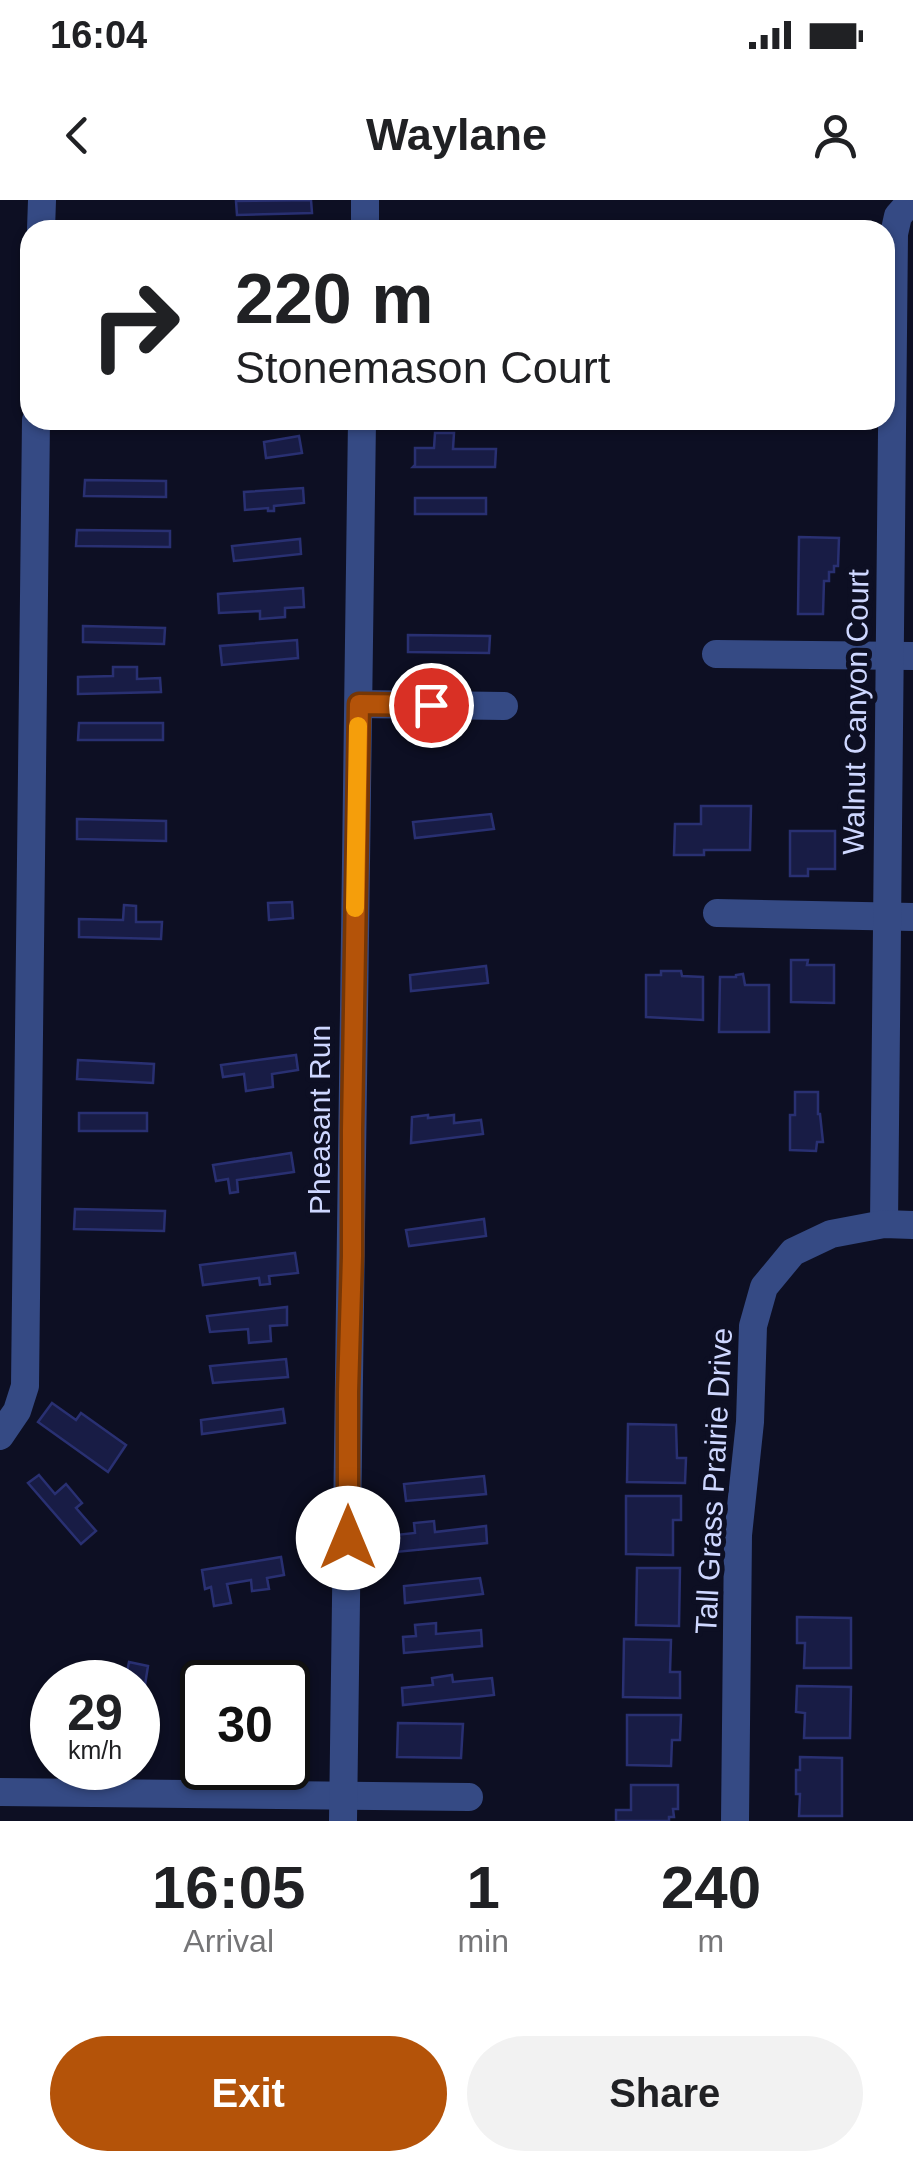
<!DOCTYPE html>
<style>
:root{--surface:#fff;--page:#f2f2f2;--text:#202124;--muted:#757577;--accent:#b45309}
body{margin:0;font-family:Arial,sans-serif;background:var(--page);color:var(--text);height:100vh;display:flex;flex-direction:column;font-size:38px;white-space:nowrap}
*{box-sizing:border-box;margin:0}
p{font-size:32px;color:var(--muted)}
.icon{flex:none;width:55px;height:55px;fill:none;stroke:currentColor;stroke-width:2;stroke-linecap:round;stroke-linejoin:round}
.map{position:relative;height:1621px;overflow:hidden}
.sheet{display:flex;flex-direction:column;background:var(--surface);flex:1}
.sheet>*{flex:none}
.guide{position:absolute;left:20px;top:20px;width:875px;height:210px;border-radius:30px;box-shadow:0 2px 8px #0004;background:#fff;color:var(--text);overflow:hidden}
.speed{position:absolute;left:30px;top:1460px;display:flex;gap:20px;font-size:50px;font-weight:700;text-align:center}
.speed>*{display:grid;place-content:center;width:130px;height:130px;border-radius:50%;background:var(--surface);box-shadow:0 2px 8px #0004;line-height:1}
.speed small{font-size:25px;font-weight:400}
.speed .limit{border:5px solid #111;border-radius:15px;background:#fff;color:#111}
.pin{position:absolute;display:grid;place-items:center;width:85px;height:85px;color:#fff;margin:-42px;border:5px solid #fff;border-radius:50%;box-shadow:0 2px 10px #0007}
.me{position:absolute;width:110px;margin:-55px;rotate:0deg;stroke-linejoin:round;filter:drop-shadow(0 0 8px #0008)}
.turn{display:flex;align-items:center;gap:35px;height:210px;padding:0 50px;font-size:45px}
.turn .icon{width:130px;height:130px;stroke-width:2.5}
.turn b{display:block;font-size:70px;line-height:85px}
.eta{display:flex;justify-content:space-evenly;align-items:center;height:170px;text-align:center}
.eta b{font-size:60px;font-weight:700;line-height:70px}
.cta{display:flex;gap:20px;margin-top:auto;padding:20px 50px}
.cta a{flex:1;height:115px;border-radius:60px;background:var(--accent);color:#fff;font-size:40px;font-weight:700;line-height:115px;text-align:center}
.cta a+a{background:var(--page);color:var(--text)}
.status{display:flex;justify-content:space-between;align-items:center;height:70px;padding:0 50px;background:var(--surface);direction:ltr}
.status svg{height:28px;fill:currentColor}
header{display:flex;justify-content:space-between;align-items:center;height:130px;padding:0 50px;background:var(--surface);font-size:45px;font-weight:700}
.map>svg:first-child{display:block}
.building{fill:#181c45;stroke:#293072;stroke-width:2.5}
.lines{fill:none;stroke-linecap:round;stroke-linejoin:round}
.minor{stroke:#354a84;stroke-width:28}
.route-casing{stroke:#753606;stroke-width:25}
.route{stroke:#b45309;stroke-width:18}
.slow{stroke:#f59e0b;stroke-width:18}
.labels{text-anchor:middle;stroke-width:10;stroke-linejoin:round;paint-order:stroke}
.street-label{font-size:30px;fill:#ced7ff;stroke:#0d0f23}
</style>
<div class="status"><b>16:04</b><svg viewBox="0 0 49 12"><path d="M0 12V9h3v3zM5 12V6h3v6zM10 12V3h3v9zM15 12V0h3v12zM26 1h20v11H26zM47 4h2v5h-2z"/></svg></div>
<header><svg class="icon" aria-label="back" viewBox="0 0 24 24"><path d="M15 5l-7 7 7 7"/></svg>Waylane<svg class="icon" aria-label="person" viewBox="0 0 24 24"><circle cx="12" cy="8" r="4"/><path d="M4 21q1-7 8-7t8 7"/></svg></header>
<div class="map">
<svg width="913" height="1621" viewBox="0 0 913 1621">
<rect width="100%" height="100%" fill="#0d0f23"/>
<!-- building -->
<g class="building">
<path d="M 311,0 L 312,13 L 237,15 L 236,1 Z"/>
<path d="M 435,233 L 454,233 L 453,249 L 496,249 L 495,267 L 413,267 L 415,265 L 415,248 L 434,248 Z"/>
<path d="M 299,236 L 302,253 L 266,258 L 264,242 Z"/>
<path d="M 85,280 L 166,281 L 166,297 L 84,296 Z"/>
<path d="M 303,288 L 304,303 L 274,306 L 274,311 L 268,311 L 268,308 L 245,310 L 244,292 Z"/>
<rect x="415" y="298" width="71" height="16"/>
<path d="M 77,330 L 170,331 L 170,347 L 76,346 Z"/>
<path d="M 799,337 L 839,338 L 838,366 L 834,366 L 834,372 L 829,372 L 829,381 L 824,381 L 823,414 L 798,414 Z"/>
<path d="M 300,339 L 301,354 L 234,361 L 232,346 Z"/>
<path d="M 303,388 L 304,407 L 285,408 L 285,417 L 260,419 L 260,411 L 219,413 L 218,394 Z"/>
<path d="M 83,426 L 165,428 L 164,444 L 83,442 Z"/>
<path d="M 408,435 L 490,436 L 489,453 L 408,452 Z"/>
<path d="M 297,440 L 298,458 L 222,465 L 220,446 Z"/>
<path d="M 113,467 L 137,467 L 137,479 L 160,478 L 161,492 L 78,494 L 78,477 L 113,476 Z"/>
<path d="M 79,523 L 163,523 L 163,540 L 78,540 Z"/>
<path d="M 701,606 L 751,606 L 750,650 L 704,650 L 704,655 L 674,655 L 675,624 L 701,624 Z"/>
<path d="M 491,614 L 494,629 L 415,638 L 413,622 Z"/>
<path d="M 77,619 L 166,621 L 166,641 L 77,639 Z"/>
<path d="M 790,631 L 835,631 L 835,669 L 808,669 L 808,676 L 790,676 Z"/>
<path d="M 292,702 L 293,718 L 269,720 L 268,703 Z"/>
<path d="M 124,705 L 136,706 L 136,722 L 162,722 L 161,739 L 79,737 L 79,719 L 123,720 Z"/>
<path d="M 791,760 L 808,760 L 807,765 L 834,765 L 834,803 L 791,802 Z"/>
<path d="M 486,766 L 488,783 L 411,791 L 410,775 Z"/>
<path d="M 661,771 L 681,771 L 682,776 L 703,777 L 703,820 L 646,817 L 646,775 L 661,775 Z"/>
<path d="M 743,774 L 745,785 L 769,785 L 769,832 L 719,832 L 720,777 L 736,777 L 736,775 Z"/>
<path d="M 296,855 L 298,870 L 272,874 L 273,887 L 246,891 L 244,874 L 223,877 L 221,865 Z"/>
<path d="M 78,860 L 154,864 L 153,883 L 77,879 Z"/>
<path d="M 795,892 L 818,892 L 818,914 L 820,914 L 823,942 L 817,942 L 816,951 L 790,950 L 790,915 L 795,915 Z"/>
<rect x="79" y="913" width="68" height="18"/>
<path d="M 428,915 L 428,918 L 454,915 L 454,923 L 481,920 L 483,934 L 411,943 L 412,917 Z"/>
<path d="M 291,953 L 294,972 L 237,980 L 238,992 L 230,993 L 228,979 L 216,981 L 213,965 Z"/>
<path d="M 75,1009 L 165,1011 L 164,1031 L 74,1029 Z"/>
<path d="M 484,1019 L 486,1036 L 409,1046 L 406,1030 Z"/>
<path d="M 295,1053 L 298,1073 L 269,1076 L 270,1084 L 260,1085 L 259,1078 L 203,1085 L 200,1065 Z"/>
<path d="M 287,1107 L 287,1125 L 270,1126 L 271,1141 L 249,1143 L 248,1129 L 210,1132 L 207,1116 Z"/>
<path d="M 286,1159 L 288,1177 L 213,1183 L 210,1166 Z"/>
<path d="M 52,1203 L 76,1220 L 81,1213 L 126,1245 L 108,1272 L 38,1222 Z"/>
<path d="M 283,1209 L 285,1223 L 202,1234 L 201,1220 Z"/>
<path d="M 628,1224 L 676,1225 L 677,1258 L 686,1258 L 685,1283 L 627,1282 Z"/>
<path d="M 39,1275 L 55,1294 L 66,1284 L 82,1303 L 76,1308 L 96,1331 L 81,1344 L 28,1283 Z"/>
<path d="M 484,1276 L 486,1294 L 406,1301 L 404,1284 Z"/>
<path d="M 626,1296 L 681,1296 L 681,1320 L 673,1320 L 673,1355 L 626,1354 Z"/>
<path d="M 434,1321 L 435,1332 L 486,1326 L 487,1343 L 396,1352 L 395,1335 L 415,1333 L 414,1323 Z"/>
<path d="M 281,1357 L 284,1375 L 267,1378 L 269,1389 L 252,1391 L 251,1380 L 227,1384 L 231,1403 L 214,1406 L 211,1387 L 205,1389 L 202,1370 Z"/>
<path d="M 637,1368 L 680,1368 L 679,1426 L 636,1425 Z"/>
<path d="M 480,1378 L 483,1394 L 405,1403 L 404,1386 Z"/>
<path d="M 797,1417 L 851,1418 L 851,1468 L 804,1468 L 805,1443 L 797,1443 Z"/>
<path d="M 436,1423 L 436,1434 L 481,1430 L 482,1446 L 404,1453 L 403,1437 L 416,1436 L 415,1425 Z"/>
<path d="M 624,1439 L 671,1440 L 670,1472 L 680,1472 L 680,1498 L 623,1497 Z"/>
<path d="M 129,1462 L 148,1466 L 138,1529 L 138,1482 L 125,1482 Z"/>
<path d="M 452,1475 L 453,1482 L 492,1478 L 494,1495 L 403,1505 L 402,1488 L 433,1485 L 432,1478 Z"/>
<path d="M 797,1486 L 851,1487 L 850,1538 L 804,1538 L 805,1513 L 796,1512 Z"/>
<path d="M 627,1515 L 681,1515 L 680,1540 L 672,1540 L 671,1566 L 627,1565 Z"/>
<path d="M 398,1523 L 463,1524 L 461,1558 L 397,1557 Z"/>
<path d="M 800,1557 L 842,1558 L 842,1616 L 799,1616 L 800,1594 L 796,1594 L 796,1570 L 800,1570 Z"/>
<path d="M 631,1585 L 678,1585 L 678,1609 L 673,1609 L 674,1617 L 669,1617 L 669,1621 L 616,1621 L 616,1610 L 631,1610 Z"/>
</g>
<g class="lines">
<!-- minor -->
<g class="minor">
<path d="M 41,30 L 42,0"/>
<path d="M 365,30 L 365,0"/>
<path d="M 716,454 L 913,456"/>
<path d="M 359,504 L 504,506"/>
<path d="M 717,713 L 913,717"/>
<path d="M 884,1024 L 894,34 L 898,16 L 912,0"/>
<path d="M 0,1236 L 17,1211 L 25,1186 L 36,220"/>
<path d="M 0,1592 L 469,1597"/>
<path d="M 343,1621 C 350,1154 356,687 362,220"/>
<path d="M 735,1621 L 738,1335 L 750,1222 L 753,1126 L 764,1087 L 793,1052 L 831,1034 L 884,1024 L 913,1025"/>
</g>
</g>
<g class="lines">
<defs>
<path id="route" d="M 348,1338 L 348,1192 L 352,1056 L 352,930 L 359,504 L 431,505"/>
</defs>
<!-- route casing -->
<use href="#route" class="route-casing"/>
<!-- route -->
<use href="#route" class="route"/>
<!-- slow -->
<path class="slow" d="M 355,708 L 358,526"/>
</g>
<g class="labels">
<!-- street labels -->
<g class="street-label">
<text transform="translate(856 512) rotate(-89)" y="10">Walnut Canyon Court</text>
<text transform="translate(320 920) rotate(-90)" y="10">Pheasant Run</text>
<text transform="translate(714 1281) rotate(-87)" y="10">Tall Grass Prairie Drive</text>
</g>
</g>
</svg>
<div class="speed"><div>29<small>km/h</small></div><div class="limit">30</div></div>
<div class="pin" style="left:431px;top:505px;background:#d93025"><svg class="icon" aria-label="arrive" viewBox="0 0 24 24"><path d="M6 21V4h12l-3 4 3 4H6"/></svg></div>
<svg class="me" style="left:348px;top:1338px" viewBox="-20 -20 40 40"><circle r="19" fill="#fff"/><path d="M0-13L10 11 0 6-10 11z" fill="#b45309"/></svg>
<div class="guide">
<div class="turn"><svg class="icon" aria-label="right" viewBox="0 0 24 24"><path d="M7 20v-9h11M14 6l5 5-5 5"/></svg><div><b>220 m</b>Stonemason Court</div></div>
</div>
</div>
<section class="sheet">
<div class="eta">
<div><b>16:05</b><p>Arrival</p></div>
<div><b>1</b><p>min</p></div>
<div><b>240</b><p>m</p></div>
</div>
<div class="cta"><a>Exit</a><a>Share</a></div>
</section>
